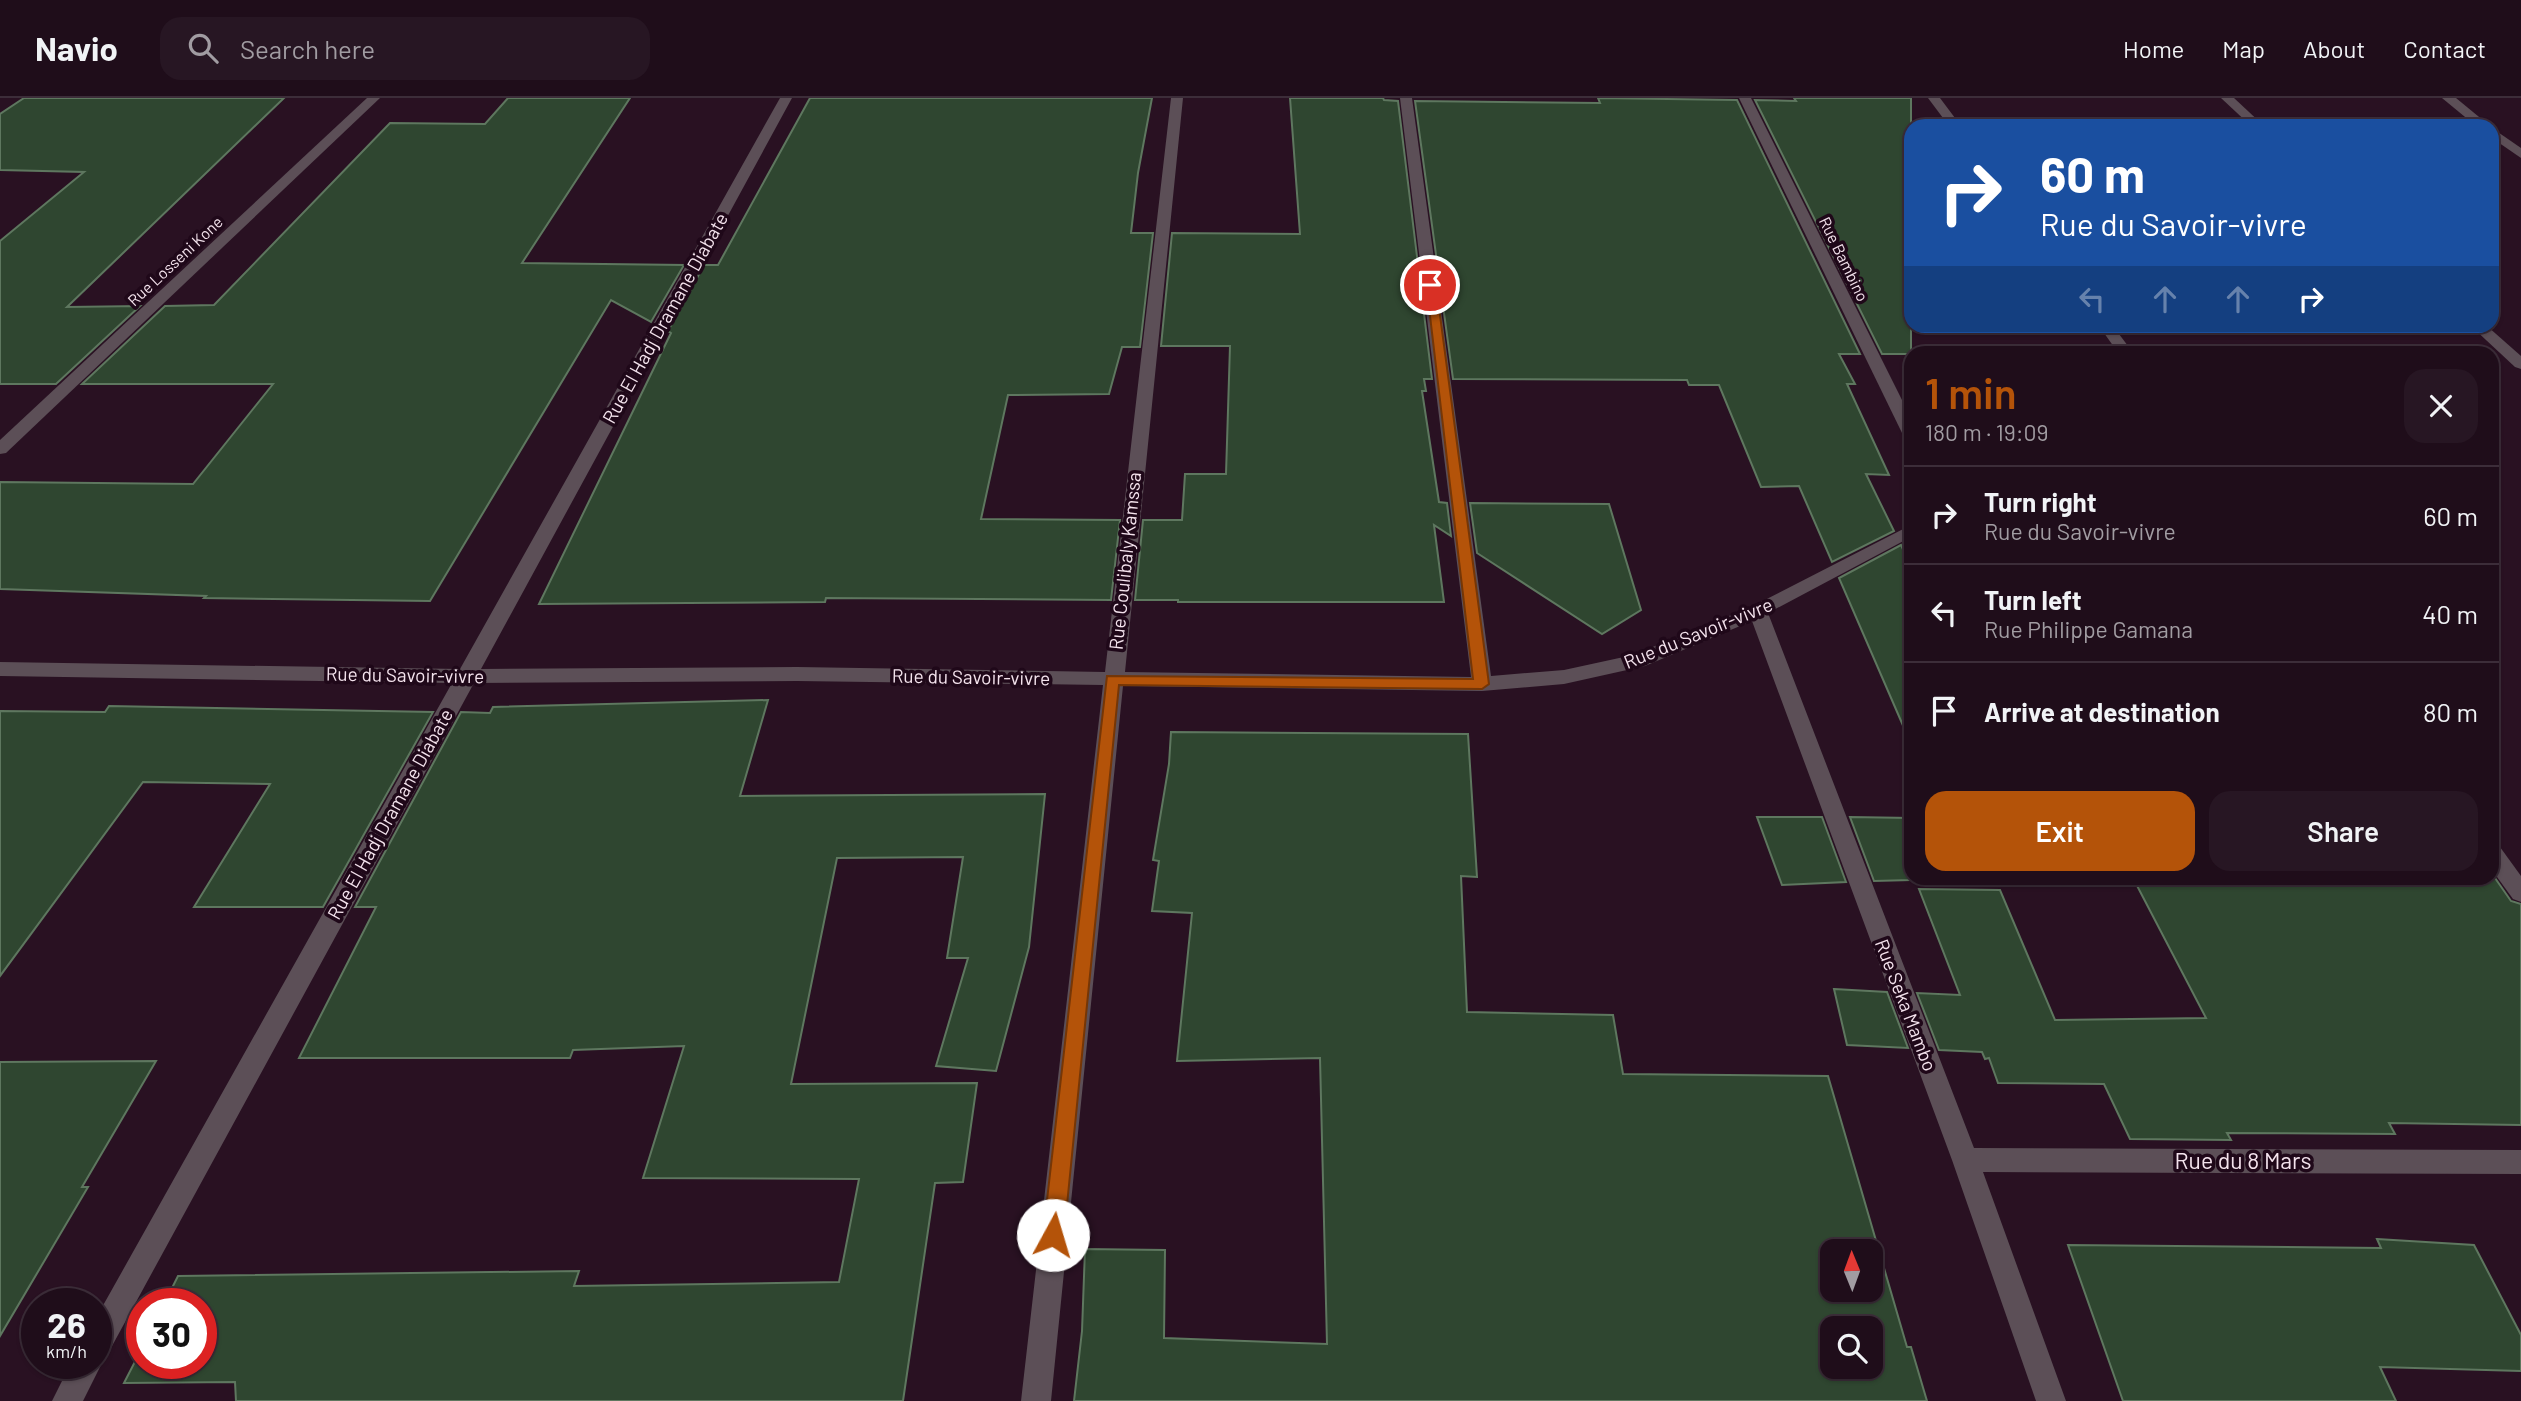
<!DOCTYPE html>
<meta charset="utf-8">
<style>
:root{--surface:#1f0d1a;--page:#271623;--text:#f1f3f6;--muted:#a19ca2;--line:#3c2d39;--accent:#b45309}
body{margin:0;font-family:Barlow,sans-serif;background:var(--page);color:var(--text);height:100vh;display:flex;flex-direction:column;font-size:26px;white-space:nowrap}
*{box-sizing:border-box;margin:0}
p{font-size:23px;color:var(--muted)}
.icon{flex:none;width:38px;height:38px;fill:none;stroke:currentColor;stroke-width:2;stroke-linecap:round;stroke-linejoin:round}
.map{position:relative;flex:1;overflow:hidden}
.drawer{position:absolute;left:1904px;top:248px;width:595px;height:539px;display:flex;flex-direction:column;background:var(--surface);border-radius:21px;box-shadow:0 2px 5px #0004,0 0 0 2px var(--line)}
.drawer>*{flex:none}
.top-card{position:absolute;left:1904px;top:21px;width:595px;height:214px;border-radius:21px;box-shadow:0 2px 5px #0004,0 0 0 2px var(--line);background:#1a4fa0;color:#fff;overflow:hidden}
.needle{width:46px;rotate:359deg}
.fabs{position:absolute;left:1820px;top:1141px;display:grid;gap:14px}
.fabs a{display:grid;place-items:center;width:63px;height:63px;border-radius:14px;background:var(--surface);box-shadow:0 2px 5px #0004,0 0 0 2px var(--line);font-size:35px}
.speed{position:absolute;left:21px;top:1190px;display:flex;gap:14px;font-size:35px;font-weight:700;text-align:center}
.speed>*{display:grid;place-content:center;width:91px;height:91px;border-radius:50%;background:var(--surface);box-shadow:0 2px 5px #0004,0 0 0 2px var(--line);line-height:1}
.speed small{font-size:18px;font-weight:400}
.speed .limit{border:10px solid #d22;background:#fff;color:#111}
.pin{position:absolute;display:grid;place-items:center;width:60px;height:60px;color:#fff;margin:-30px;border:4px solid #fff;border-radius:50%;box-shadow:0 2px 7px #0007}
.me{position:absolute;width:77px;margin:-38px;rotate:6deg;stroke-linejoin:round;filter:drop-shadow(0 0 5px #0008)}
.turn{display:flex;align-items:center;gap:24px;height:147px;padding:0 21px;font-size:32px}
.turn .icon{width:91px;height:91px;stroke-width:2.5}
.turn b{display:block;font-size:49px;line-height:60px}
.lanes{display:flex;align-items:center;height:66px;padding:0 21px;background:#0003;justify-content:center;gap:35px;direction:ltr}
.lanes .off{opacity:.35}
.round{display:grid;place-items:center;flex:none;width:74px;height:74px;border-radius:21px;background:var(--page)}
.headline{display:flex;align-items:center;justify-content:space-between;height:119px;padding:0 21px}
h1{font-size:42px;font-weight:600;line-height:52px;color:var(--accent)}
.action{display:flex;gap:14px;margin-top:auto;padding:14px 21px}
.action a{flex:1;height:80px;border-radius:21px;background:var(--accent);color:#fff;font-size:28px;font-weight:600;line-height:80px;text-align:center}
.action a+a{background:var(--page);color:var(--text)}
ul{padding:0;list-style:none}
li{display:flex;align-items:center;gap:21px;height:98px;padding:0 21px;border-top:2px solid var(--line)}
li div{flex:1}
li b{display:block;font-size:26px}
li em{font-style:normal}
header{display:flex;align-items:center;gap:42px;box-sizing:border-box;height:98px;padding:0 35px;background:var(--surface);border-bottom:2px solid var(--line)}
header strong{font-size:33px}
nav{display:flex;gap:38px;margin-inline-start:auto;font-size:24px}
.search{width:490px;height:63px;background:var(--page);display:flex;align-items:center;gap:18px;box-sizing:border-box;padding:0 24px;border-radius:21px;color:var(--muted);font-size:26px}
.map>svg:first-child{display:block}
.building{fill:#2f4630;stroke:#5e775f;stroke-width:2;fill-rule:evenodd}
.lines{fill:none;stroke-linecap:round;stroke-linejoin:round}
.street{fill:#5c4f57;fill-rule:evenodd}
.route{fill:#b45309;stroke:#753606;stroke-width:2}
.labels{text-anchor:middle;stroke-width:7;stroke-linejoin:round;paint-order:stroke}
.far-street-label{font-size:16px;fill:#f4e3ed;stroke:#1f0819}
.street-label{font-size:19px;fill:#f4e3ed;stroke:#1f0819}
.near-street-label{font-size:23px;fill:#f4e3ed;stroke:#1f0819}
</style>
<header>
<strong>Navio</strong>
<div class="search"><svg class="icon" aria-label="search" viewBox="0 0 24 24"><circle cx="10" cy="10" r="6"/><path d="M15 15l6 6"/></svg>Search here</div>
<nav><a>Home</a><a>Map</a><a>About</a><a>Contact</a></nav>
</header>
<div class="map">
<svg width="2521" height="1303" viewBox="0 0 2521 1303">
<rect width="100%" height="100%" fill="#291122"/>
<!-- building -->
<g class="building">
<path d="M 24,0 L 284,0 L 67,209 L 140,208 L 56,286 L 0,286 L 0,143 L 84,74 L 0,72 L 0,16 Z"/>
<path d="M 508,0 L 630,0 L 522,165 L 684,167 L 651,224 L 611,202 L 430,503 L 204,500 L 206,498 L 0,491 L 0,384 L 193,386 L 273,286 L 82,286 L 165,208 L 214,207 L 390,25 L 485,26 Z"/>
<path d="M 810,0 L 1152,0 L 1138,75 L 1131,135 L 1153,135 L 1140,249 L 1122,249 L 1109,296 L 1008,297 L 981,421 L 1120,422 L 1111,502 L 826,500 L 825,504 L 539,506 L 671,235 L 668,233 L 704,167 L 718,167 Z"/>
<path d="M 1290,0 L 1383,0 L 1384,2 L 1398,3 L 1432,281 L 1424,281 L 1426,293 L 1422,293 L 1439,404 L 1447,405 L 1451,438 L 1434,427 L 1444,504 L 1178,504 L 1178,502 L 1135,502 L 1143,422 L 1182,422 L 1185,376 L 1226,376 L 1230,248 L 1161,248 L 1172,135 L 1300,136 Z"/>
<path d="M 1598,0 L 1737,2 L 1860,256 L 1839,256 L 1855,286 L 1847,286 L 1889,377 L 1866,376 L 1894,433 L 1832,464 L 1799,388 L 1761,389 L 1719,287 L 1689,287 L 1687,282 L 1453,281 L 1415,3 L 1600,5 Z"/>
<path d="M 1794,0 L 1911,0 L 1911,256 L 1882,256 L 1755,2 L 1796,3 Z"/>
<path d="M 1470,405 L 1609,406 L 1641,512 L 1602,536 L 1477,455 Z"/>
<path d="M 1901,447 L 1911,469 L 1911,646 L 1839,480 Z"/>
<path d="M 768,602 L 740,698 L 1045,696 L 1029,849 L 996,973 L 936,968 L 968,860 L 947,860 L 963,759 L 837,760 L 791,986 L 977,985 L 963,1084 L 935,1085 L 903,1303 L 236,1303 L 235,1284 L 124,1285 L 142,1250 L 142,1265 L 201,1265 L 201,1206 L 164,1206 L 178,1178 L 579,1173 L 574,1188 L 839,1184 L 859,1081 L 643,1080 L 684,948 L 573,952 L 570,960 L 299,960 L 376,809 L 355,809 L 461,614 L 490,615 L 493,609 Z"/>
<path d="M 109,608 L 433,614 L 323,809 L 194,809 L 270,686 L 143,684 L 0,878 L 0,613 L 105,614 Z"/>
<path d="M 1171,634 L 1468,636 L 1477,779 L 1461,778 L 1467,914 L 1613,917 L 1623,976 L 1828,978 L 1907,1249 L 1911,1249 L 1927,1303 L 1074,1303 L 1082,1233 L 1085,1151 L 1165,1152 L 1164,1240 L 1327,1246 L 1320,960 L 1177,963 L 1192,815 L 1152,813 L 1159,763 L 1153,762 L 1169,666 ZM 1832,1153 L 1871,1153 L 1871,1192 L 1832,1192 ZM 1832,1230 L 1871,1230 L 1871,1269 L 1832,1269 Z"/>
<path d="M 1757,719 L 1822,719 L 1846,784 L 1782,787 Z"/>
<path d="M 1850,719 L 1911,720 L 1911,782 L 1874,783 Z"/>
<path d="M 2133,780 L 2495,780 L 2511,803 L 2521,806 L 2521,1027 L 2389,1025 L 2395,1036 L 2227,1035 L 2231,1042 L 2130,1041 L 2104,986 L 1998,985 L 1989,960 L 1985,961 L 1982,954 L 1939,952 L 1917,895 L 1960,897 L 1919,791 L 2000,792 L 2055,922 L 2206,920 Z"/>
<path d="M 1834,891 L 1887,894 L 1908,950 L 1847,947 Z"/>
<path d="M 156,963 L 82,1089 L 88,1089 L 0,1238 L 0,964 Z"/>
<path d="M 2377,1141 L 2474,1147 L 2521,1237 L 2521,1273 L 2380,1269 L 2396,1303 L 2123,1303 L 2068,1147 L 2381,1150 Z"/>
</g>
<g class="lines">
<!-- street -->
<g class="street">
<path d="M 367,0 L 380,0 L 6,355 L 0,356 L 0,342 Z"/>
<path d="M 780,0 L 792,0 L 481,571 L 797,569 L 1105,574 L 1171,0 L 1183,0 L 1125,574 L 1471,579 L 1400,0 L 1412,0 L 1491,578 L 1564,572 L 1633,557 L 1751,509 L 1911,427 L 1911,439 L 1768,515 L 1974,1050 L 2521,1052 L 2521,1076 L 1983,1074 L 2066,1303 L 2036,1303 L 1952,1062 L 1752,523 L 1645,568 L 1564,586 L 1482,593 L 1123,588 L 1051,1303 L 1021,1303 L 1103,587 L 797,583 L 474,585 L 106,1259 L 100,1262 L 102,1265 L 83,1303 L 52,1303 L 71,1265 L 96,1265 L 96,1220 L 452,585 L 0,578 L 0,564 L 460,571 Z"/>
<path d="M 1739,0 L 1751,0 L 1911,320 L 1911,342 L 1903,337 Z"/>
<path d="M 1928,0 L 1940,0 L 1961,28 L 1949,28 Z"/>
<path d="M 2221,0 L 2234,0 L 2264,28 L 2251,28 Z"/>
<path d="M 2442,0 L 2456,0 L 2490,28 L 2476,28 Z"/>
<path d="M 2492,30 L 2521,50 L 2521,60 L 2492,40 Z"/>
<path d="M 2099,228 L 2113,228 L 2134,256 L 2119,256 Z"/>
<path d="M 2471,228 L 2487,228 L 2521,258 L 2521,271 L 2515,269 Z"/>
<path d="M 2492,747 L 2500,749 L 2521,778 L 2521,804 L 2513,801 L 2492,772 Z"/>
</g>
</g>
<!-- route -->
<path class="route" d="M 1426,184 L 1436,187 L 1489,586 L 1482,591 L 1119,587 L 1064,1137 L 1061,1143 L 1053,1146 L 1046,1143 L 1043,1137 L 1107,578 L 1473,581 Z"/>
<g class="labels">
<!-- far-street labels -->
<g class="far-street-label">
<text transform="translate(1844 161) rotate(64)" y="6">Rue Bambino</text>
<text transform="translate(175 163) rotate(-43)" y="6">Rue Losseni Kone</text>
</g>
<!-- street labels -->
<g class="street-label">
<text transform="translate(665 220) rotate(-61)" y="7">Rue El Hadj Dramane Diabate</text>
<text transform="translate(1125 463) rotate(-84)" y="7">Rue Coulibaly Kamssa</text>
<text transform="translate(1698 535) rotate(-22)" y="7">Rue du Savoir-vivre</text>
<text transform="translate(405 577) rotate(1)" y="7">Rue du Savoir-vivre</text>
<text transform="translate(971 579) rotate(1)" y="7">Rue du Savoir-vivre</text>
<text transform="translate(390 716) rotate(-61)" y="7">Rue El Hadj Dramane Diabate</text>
<text transform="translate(1906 907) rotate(69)" y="7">Rue Seka Mambo</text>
</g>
<!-- near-street labels -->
<g class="near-street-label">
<text x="2243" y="1071">Rue du 8 Mars</text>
</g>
</g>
</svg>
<div class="fabs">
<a><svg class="needle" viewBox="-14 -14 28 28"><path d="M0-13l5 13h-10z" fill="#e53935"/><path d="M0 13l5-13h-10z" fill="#a19ca2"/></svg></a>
<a><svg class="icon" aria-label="search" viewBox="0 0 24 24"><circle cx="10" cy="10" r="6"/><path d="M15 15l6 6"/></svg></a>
</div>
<div class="speed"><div>26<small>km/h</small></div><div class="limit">30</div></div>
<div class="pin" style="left:1430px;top:187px;background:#d93025"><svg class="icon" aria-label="arrive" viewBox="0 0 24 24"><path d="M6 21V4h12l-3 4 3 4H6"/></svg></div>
<svg class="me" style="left:1053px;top:1137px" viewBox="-20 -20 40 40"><circle r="19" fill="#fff"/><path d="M0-13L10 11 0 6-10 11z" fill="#b45309"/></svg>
<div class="top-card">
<div class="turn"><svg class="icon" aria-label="right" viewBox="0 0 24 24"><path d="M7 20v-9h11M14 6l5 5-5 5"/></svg><div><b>60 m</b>Rue du Savoir-vivre</div></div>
<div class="lanes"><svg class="icon off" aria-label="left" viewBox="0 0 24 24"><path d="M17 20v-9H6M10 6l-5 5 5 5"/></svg><svg class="icon off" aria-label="ahead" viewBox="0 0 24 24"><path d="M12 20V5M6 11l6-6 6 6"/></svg><svg class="icon off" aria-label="ahead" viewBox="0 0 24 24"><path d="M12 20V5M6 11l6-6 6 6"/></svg><svg class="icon" aria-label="right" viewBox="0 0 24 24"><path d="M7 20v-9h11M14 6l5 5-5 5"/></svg></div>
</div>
<section class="drawer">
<div class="headline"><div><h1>1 min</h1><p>180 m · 19:09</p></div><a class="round"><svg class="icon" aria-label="close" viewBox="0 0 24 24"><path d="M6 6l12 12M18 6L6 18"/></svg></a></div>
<ul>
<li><svg class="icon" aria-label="right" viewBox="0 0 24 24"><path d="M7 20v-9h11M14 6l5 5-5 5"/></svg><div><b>Turn right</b><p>Rue du Savoir-vivre</p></div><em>60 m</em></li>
<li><svg class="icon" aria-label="left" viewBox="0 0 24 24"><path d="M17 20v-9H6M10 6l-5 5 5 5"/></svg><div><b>Turn left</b><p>Rue Philippe Gamana</p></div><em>40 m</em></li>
<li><svg class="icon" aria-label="arrive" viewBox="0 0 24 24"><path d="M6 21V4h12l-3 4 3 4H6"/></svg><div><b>Arrive at destination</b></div><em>80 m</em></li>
</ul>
<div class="action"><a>Exit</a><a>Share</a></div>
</section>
</div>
